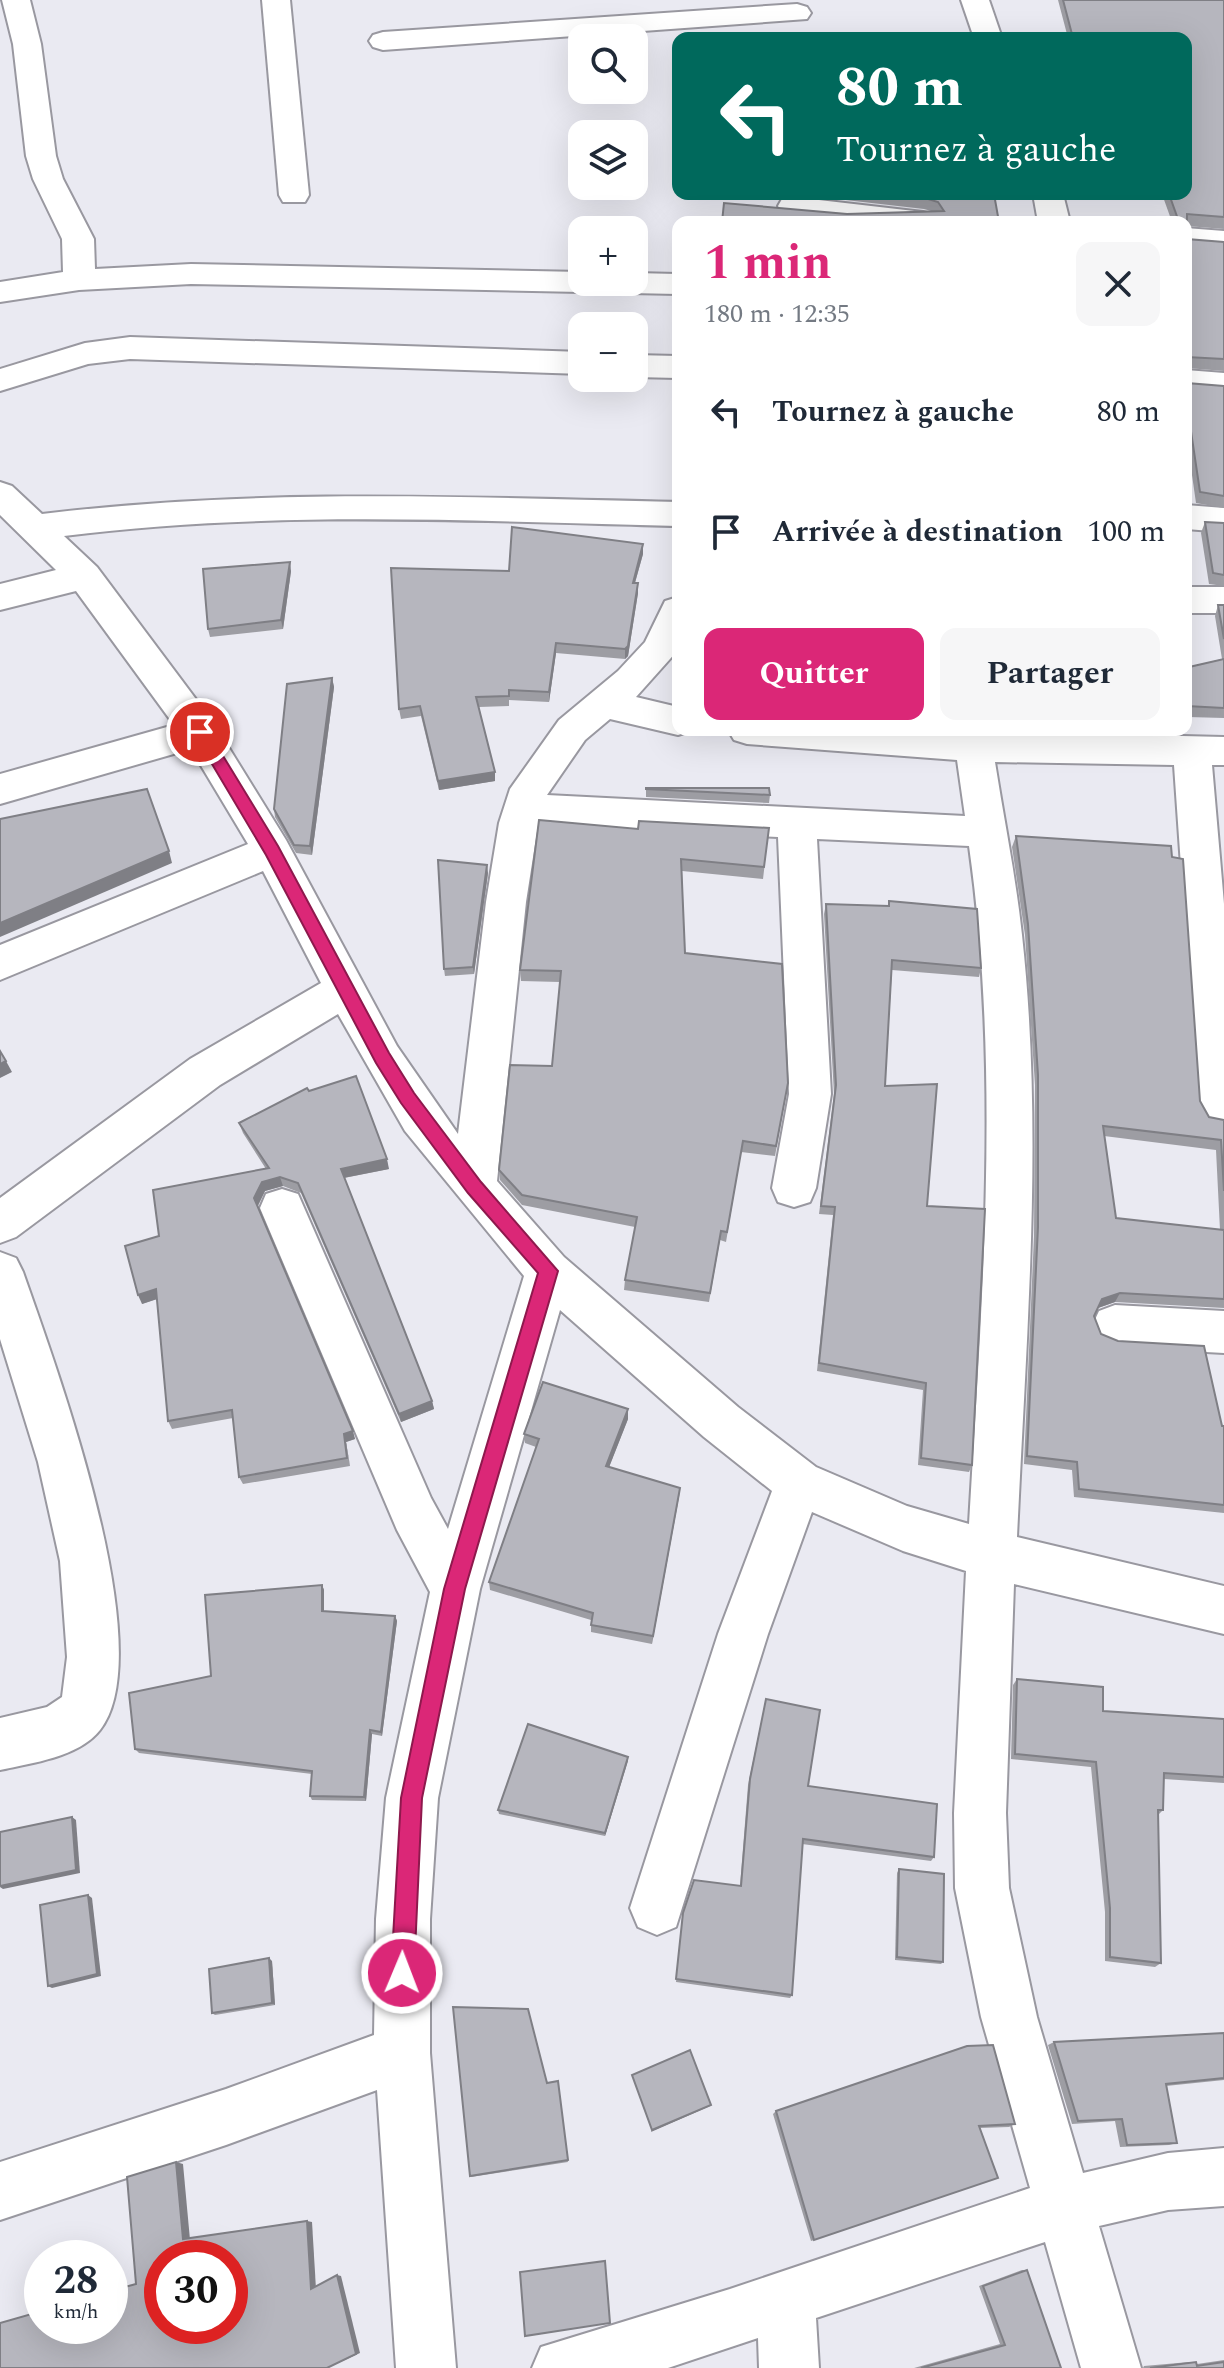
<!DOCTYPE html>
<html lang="fr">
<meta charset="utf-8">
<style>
:root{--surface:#fff;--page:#f6f6f7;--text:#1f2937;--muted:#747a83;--accent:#db2777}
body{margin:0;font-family:Spectral,serif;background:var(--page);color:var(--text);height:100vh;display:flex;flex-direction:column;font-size:30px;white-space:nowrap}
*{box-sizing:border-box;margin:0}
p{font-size:26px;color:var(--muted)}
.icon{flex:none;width:44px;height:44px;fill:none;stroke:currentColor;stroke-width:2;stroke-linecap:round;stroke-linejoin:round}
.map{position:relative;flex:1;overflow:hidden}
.panel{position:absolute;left:672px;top:216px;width:520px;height:520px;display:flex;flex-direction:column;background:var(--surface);border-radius:16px;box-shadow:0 8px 32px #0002}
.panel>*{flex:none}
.banner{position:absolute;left:672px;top:32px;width:520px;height:168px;border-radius:16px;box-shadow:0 8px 32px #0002;background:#00695c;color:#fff;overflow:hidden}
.controls{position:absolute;left:568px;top:24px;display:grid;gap:16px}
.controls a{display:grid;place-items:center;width:80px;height:80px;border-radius:16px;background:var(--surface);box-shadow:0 8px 32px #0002;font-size:40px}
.speed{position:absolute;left:24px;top:2240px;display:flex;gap:16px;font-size:40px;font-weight:700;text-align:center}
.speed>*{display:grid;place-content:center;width:104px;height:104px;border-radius:50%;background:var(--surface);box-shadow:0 8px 32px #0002;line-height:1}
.speed small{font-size:20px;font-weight:400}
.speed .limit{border:12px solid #d22;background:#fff;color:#111}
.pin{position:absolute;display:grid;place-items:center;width:68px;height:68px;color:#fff;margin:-34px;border:4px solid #fff;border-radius:50%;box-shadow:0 2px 8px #0007}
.me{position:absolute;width:88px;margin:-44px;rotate:1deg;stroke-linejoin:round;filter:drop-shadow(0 0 6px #0008)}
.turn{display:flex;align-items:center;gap:28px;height:168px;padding:0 32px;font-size:36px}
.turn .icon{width:104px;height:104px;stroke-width:2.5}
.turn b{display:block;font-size:56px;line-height:68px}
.round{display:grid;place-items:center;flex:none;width:84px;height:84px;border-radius:16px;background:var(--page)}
.head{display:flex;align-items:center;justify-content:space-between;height:136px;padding:0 32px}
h1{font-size:48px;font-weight:700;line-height:60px;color:var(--accent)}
.button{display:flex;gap:16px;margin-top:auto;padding:16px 32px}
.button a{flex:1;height:92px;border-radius:16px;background:var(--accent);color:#fff;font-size:32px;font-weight:700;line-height:92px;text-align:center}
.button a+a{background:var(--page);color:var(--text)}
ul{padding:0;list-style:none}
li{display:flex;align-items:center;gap:24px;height:120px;padding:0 32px}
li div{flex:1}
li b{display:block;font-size:30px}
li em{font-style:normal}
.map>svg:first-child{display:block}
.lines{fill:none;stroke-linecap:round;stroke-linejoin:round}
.minor-casing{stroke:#9998a0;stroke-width:4}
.minor{fill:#fff;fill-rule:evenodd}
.wall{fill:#9d9da3;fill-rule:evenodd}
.shaded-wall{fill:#7f7f85}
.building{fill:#b6b6be;stroke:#7f7f85;stroke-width:2;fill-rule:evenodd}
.route{fill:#db2777;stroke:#8e194d;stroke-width:2}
</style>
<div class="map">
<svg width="1224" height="2368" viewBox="0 0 1224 2368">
<rect width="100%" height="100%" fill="#eaeaf2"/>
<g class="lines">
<defs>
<g id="minor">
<path d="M 2,0 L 30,0 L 41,44 L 56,156 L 63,179 L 94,239 L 95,269 L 191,264 L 582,272 L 582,282 L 634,282 L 634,273 L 678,274 L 678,294 L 191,284 L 79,290 L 0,302 L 0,282 L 63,272 L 62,239 L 33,179 L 26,156 L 13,44 Z"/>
<path d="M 262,0 L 290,0 L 309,195 L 305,202 L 283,202 L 279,195 Z"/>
<path d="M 961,0 L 989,0 L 1002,38 L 974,38 Z"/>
<path d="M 797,4 L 807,7 L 811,13 L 807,19 L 383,50 L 373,47 L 369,41 L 373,35 L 383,32 Z"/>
<path d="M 1033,194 L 1063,194 L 1070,222 L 1038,222 Z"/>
<path d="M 793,197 L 923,212 L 934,215 L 939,222 L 846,222 L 782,213 L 778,206 L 782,199 Z"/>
<path d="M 1186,228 L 1224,231 L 1224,251 L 1186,248 Z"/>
<path d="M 130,337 L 582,352 L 582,374 L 130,359 L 88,364 L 0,391 L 0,369 L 85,343 Z"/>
<path d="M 634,355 L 678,356 L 678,378 L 634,377 Z"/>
<path d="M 1186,370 L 1224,373 L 1224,395 L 1186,392 Z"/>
<path d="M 0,482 L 12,486 L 42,514 C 254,488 465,497 678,502 L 678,526 C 473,521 268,510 64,536 L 97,567 L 213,722 L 286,840 L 397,1046 L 458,1134 L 486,902 L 499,823 L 510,789 L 559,720 L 618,671 L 645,642 L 665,601 L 678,597 L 678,650 L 636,697 L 678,707 L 678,730 L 691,731 L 678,735 L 610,719 L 585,740 L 547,795 L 965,816 L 957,760 L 747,744 L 734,740 L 728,730 L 938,730 L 1224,737 L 1224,765 L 1212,765 L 1224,904 L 1224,1128 L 1205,1124 L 1198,1111 L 1174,765 L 995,762 C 1004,820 1016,877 1022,935 C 1044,1135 1026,1338 1017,1537 L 1224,1586 L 1224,1634 L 1014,1584 L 1006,1813 L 1009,1888 L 1037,2017 L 1083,2173 L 1168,2153 L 1224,2148 L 1224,2206 L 1168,2210 L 1099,2226 L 1141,2368 L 1081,2368 L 1045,2242 L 816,2318 L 819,2368 L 759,2368 L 758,2338 L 668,2368 L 532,2368 L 541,2347 L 730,2289 L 1030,2188 L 981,2017 L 955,1888 L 954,1813 L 966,1571 L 903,1551 L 812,1512 L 768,1634 L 676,1927 L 657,1935 L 638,1927 L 630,1908 L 718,1634 L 772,1491 L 704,1437 L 560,1310 L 480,1589 L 438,1798 L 430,1919 L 430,2053 L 456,2368 L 396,2368 L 377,2090 L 226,2145 L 0,2220 L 0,2162 L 226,2089 L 374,2035 L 376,1919 L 386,1798 L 430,1592 L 397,1530 L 260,1208 L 266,1194 L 282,1189 L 298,1194 L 431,1498 L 448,1529 L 524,1276 L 405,1131 L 338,1014 L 220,1085 L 16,1237 L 0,1243 L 0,1198 L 190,1059 L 321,983 L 263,871 L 0,980 L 0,945 L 248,844 L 191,749 L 0,804 L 0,774 L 174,725 L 76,591 L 0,610 L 0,584 L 56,570 L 0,515 ZM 538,825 L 778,837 L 789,1094 L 772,1188 L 778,1202 L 794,1207 L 810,1202 L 816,1188 L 831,1094 L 817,839 L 969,846 C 1001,1072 982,1298 969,1524 L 907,1506 L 816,1467 L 738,1407 L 564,1257 L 497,1181 L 526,902 Z"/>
<path d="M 1186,505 L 1224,508 L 1224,532 L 1186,529 Z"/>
<rect x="1186" y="587" width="38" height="26"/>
<path d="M 0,1252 L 16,1258 L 23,1272 C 54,1361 162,1651 100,1730 C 79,1757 32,1763 0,1770 L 0,1718 L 47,1707 L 62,1697 L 67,1657 L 60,1561 L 38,1462 L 0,1339 Z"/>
<path d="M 1115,1305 L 1224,1311 L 1224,1353 L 1115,1347 L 1099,1341 L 1092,1326 L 1099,1311 Z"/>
</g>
</defs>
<!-- minor casing -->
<use href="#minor" class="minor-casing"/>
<!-- minor -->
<use href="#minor" class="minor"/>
</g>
<!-- wall -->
<g class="wall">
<path d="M 1058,0 L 1224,0 L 1224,229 L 1187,226 L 1187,239 L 1224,242 L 1224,371 L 1187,368 L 1187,383 L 1224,386 L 1224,508 L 1196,503 L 1186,433 L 1186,222 L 1172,222 L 1162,194 L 1186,194 L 1186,38 L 1068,38 Z"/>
<path d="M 828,194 L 994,194 L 999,222 L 847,214 L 931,211 L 924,209 L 828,198 Z"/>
<path d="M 1205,522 L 1224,523 L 1224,586 L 1209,584 L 1201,533 Z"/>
<path d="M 643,554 L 635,583 L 638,583 L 638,593 L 628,656 L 625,659 L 556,653 L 549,702 L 509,700 L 509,706 L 479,707 L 495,772 L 495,781 L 439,790 L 421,716 L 401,719 L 399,709 L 509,571 Z"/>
<path d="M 291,571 L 283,629 L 210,637 L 208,629 Z"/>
<path d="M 1218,605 L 1224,605 L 1224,718 L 1188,717 L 1189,723 L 1185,733 L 1131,732 L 1131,730 L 1186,730 L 1186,658 L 1189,667 L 1222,659 L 1215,616 Z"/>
<path d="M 332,678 L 334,687 L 312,855 L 296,853 L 275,817 L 274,809 Z"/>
<path d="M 646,788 L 770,795 L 769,803 L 646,797 Z"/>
<path d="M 769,828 L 763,879 L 682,871 L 685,953 L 788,1083 L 775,1156 L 741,1152 L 726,1242 L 720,1240 L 709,1302 L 624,1290 L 625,1280 L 635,1227 L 522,1205 L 500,1180 L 499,1170 L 552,1066 L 560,982 L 521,981 L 520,970 L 638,829 Z"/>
<path d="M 1016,836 L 1172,857 L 1200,1101 L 1209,1117 L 1224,1120 L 1224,1308 L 1115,1302 L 1098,1308 L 1094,1316 L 1101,1334 L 1224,1426 L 1224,1513 L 1074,1497 L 1072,1470 L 1024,1464 L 1034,1236 L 1035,1085 L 1025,935 L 1012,847 ZM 1104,1136 L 1216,1150 L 1220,1230 L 1116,1218 Z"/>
<path d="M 488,873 L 474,974 L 445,976 L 444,969 Z"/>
<path d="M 889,901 L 981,968 L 979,977 L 892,970 L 885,1086 L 927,1206 L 972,1465 L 969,1472 L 918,1465 L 923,1390 L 817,1371 L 833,1215 L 819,1214 L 834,1094 L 824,914 L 826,904 L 888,906 Z"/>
<path d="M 239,1123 L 389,1169 L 344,1178 L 432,1401 L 434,1409 L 401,1422 L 301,1193 L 283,1186 L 265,1191 L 258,1206 L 355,1439 L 346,1442 L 350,1466 L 243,1484 L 239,1477 L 233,1418 L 172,1429 L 168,1421 L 157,1299 L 142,1304 L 159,1236 L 266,1169 L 243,1133 Z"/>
<path d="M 628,1419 L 609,1467 L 680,1488 L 652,1644 L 591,1632 L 591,1620 L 490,1590 L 489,1582 L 536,1447 L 525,1443 L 524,1434 Z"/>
<path d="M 322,1585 L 324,1590 L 324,1612 L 395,1616 L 397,1621 L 382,1736 L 372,1734 L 366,1801 L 312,1800 L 310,1796 L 312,1774 L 139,1753 L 135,1749 L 211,1676 Z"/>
<path d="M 1017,1679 L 1103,1711 L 1224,1719 L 1224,1783 L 1164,1779 L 1163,1810 L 1158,1815 L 1161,1963 L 1155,1967 L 1105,1961 L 1105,1912 L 1091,1767 L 1011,1759 L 1013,1685 Z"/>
<path d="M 766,1699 L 808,1786 L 934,1857 L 931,1861 L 802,1844 L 792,1995 L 790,1998 L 676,1982 L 682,1918 L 740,1886 L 748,1785 Z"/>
<path d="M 628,1757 L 605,1836 L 499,1814 L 498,1810 Z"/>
<path d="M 899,1869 L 943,1962 L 941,1964 L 895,1960 L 897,1873 Z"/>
<path d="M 272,1961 L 275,2005 L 215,2015 L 212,2013 Z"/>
<path d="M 1224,2033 L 1224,2080 L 1166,2086 L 1177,2143 L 1169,2145 L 1120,2147 L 1115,2121 L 1072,2124 L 1048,2045 L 1054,2042 Z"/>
<path d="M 548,2083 L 568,2162 L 471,2177 L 470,2176 Z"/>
<path d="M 776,2111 L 1015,2124 L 1009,2127 L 980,2128 L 998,2178 L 811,2241 L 773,2114 Z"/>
<path d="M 1022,2270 L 1027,2270 L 1061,2368 L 914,2368 L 1000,2344 L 979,2286 Z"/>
<path d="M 1224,2360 L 1224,2368 L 1143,2368 L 1144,2366 L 1189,2362 L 1196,2362 L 1197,2364 Z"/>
</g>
<!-- shaded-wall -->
<g class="shaded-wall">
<path d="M 643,544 L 643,554 L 632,593 L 633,583 Z"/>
<path d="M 290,562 L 291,571 L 283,629 L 281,620 Z"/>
<path d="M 638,583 L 638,593 L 628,656 L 625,659 L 625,649 Z"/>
<path d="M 556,643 L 556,653 L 549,702 L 549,692 Z"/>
<path d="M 332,678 L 334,687 L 312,855 L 310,846 Z"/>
<path d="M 495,772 L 495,781 L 439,790 L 438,781 Z"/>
<path d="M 169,851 L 172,863 L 0,937 L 0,923 Z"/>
<path d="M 487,865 L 488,873 L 474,974 L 473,967 Z"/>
<path d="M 6,1061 L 12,1072 L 0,1078 L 0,1064 Z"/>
<path d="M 387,1159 L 389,1169 L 343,1178 L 341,1169 Z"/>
<path d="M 280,1177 L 283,1186 L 265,1191 L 257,1207 L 254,1198 L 262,1182 Z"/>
<path d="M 156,1289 L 160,1298 L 142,1304 L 138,1295 Z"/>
<path d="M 1120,1293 L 1115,1302 L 1098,1308 L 1102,1299 Z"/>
<path d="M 432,1401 L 434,1409 L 401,1422 L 399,1414 Z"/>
<path d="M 628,1409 L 628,1419 L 606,1475 L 606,1466 Z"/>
<path d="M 353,1431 L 355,1439 L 346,1442 L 350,1466 L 344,1434 Z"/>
<path d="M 680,1488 L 679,1497 L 652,1644 L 653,1636 Z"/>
<path d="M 322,1585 L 324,1590 L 324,1616 L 322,1611 Z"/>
<path d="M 395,1616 L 397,1621 L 382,1736 L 381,1732 Z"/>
<path d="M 370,1730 L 372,1734 L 366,1801 L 364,1797 Z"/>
<path d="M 628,1757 L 628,1761 L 605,1836 L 605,1833 Z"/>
<path d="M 72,1817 L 76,1820 L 80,1873 L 3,1889 L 0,1887 Z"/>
<path d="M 88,1895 L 92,1898 L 101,1976 L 52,1988 L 48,1986 Z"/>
<path d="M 269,1958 L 272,1961 L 275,2005 L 272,2003 Z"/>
<path d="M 711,2105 L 710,2106 L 651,2132 L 652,2130 Z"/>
<path d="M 176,2162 L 183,2164 L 190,2240 L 183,2239 Z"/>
<path d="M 307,2221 L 312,2222 L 316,2289 L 311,2289 Z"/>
<path d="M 337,2275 L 341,2276 L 360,2353 L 327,2368 Z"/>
</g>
<!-- building -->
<g class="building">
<path d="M 1063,0 L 1224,0 L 1224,217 L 1187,214 L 1187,239 L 1224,242 L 1224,359 L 1187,357 L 1187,383 L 1224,386 L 1224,496 L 1200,492 L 1186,398 L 1186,245 L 1187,245 L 1186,222 L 1179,222 L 1169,194 L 1186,194 L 1186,38 L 1073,38 Z"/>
<path d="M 893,194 L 994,194 L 999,222 L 722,222 L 724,203 L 847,214 L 944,211 L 938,202 L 925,198 Z"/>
<path d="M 1205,522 L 1224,523 L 1224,575 L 1213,573 Z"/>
<path d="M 512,527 L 643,544 L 633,583 L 638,583 L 628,646 L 625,649 L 556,643 L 549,692 L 509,690 L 509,696 L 476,697 L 495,772 L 438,781 L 420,706 L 399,709 L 391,568 L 509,571 Z"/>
<path d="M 290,562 L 281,620 L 208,629 L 203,569 Z"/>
<path d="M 1218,605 L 1224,605 L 1224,639 Z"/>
<path d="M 1186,658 L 1189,667 L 1224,659 L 1224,708 L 1187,706 L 1189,723 L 1186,723 Z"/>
<path d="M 332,678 L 310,846 L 294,845 L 274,809 L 287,684 Z"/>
<path d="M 646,788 L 769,788 L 770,795 L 646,789 Z"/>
<path d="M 147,789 L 169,851 L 0,923 L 0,819 Z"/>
<path d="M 539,820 L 638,829 L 639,821 L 769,828 L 764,867 L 681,859 L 685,953 L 782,964 L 788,1083 L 776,1146 L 743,1141 L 727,1232 L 721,1231 L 710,1293 L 625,1280 L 637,1217 L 522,1195 L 499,1170 L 510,1065 L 552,1066 L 561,971 L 520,970 Z"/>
<path d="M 1016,836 L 1171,846 L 1172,857 L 1183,859 L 1200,1101 L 1209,1117 L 1224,1120 L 1224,1191 L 1221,1140 L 1103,1126 L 1116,1218 L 1224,1230 L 1224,1299 L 1120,1293 L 1102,1299 L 1094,1316 L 1101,1334 L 1118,1341 L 1204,1346 L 1222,1426 L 1224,1426 L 1224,1505 L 1079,1489 L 1077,1462 L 1027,1456 L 1038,1227 L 1038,1075 L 1028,924 Z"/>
<path d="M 438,860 L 487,865 L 473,967 L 444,969 Z"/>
<path d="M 889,901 L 977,909 L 981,968 L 892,960 L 885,1086 L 937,1084 L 927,1206 L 985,1209 L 972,1465 L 921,1458 L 926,1383 L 819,1363 L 835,1207 L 821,1206 L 836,1085 L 826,904 L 889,906 Z"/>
<path d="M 0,1051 L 6,1061 L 0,1064 Z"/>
<path d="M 356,1076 L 387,1159 L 341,1169 L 432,1401 L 399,1414 L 298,1183 L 280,1177 L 262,1182 L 254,1198 L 353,1431 L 344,1434 L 347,1458 L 239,1477 L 232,1410 L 168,1421 L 156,1289 L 138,1295 L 125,1246 L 159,1236 L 153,1190 L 269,1168 L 239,1123 L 307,1088 L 309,1091 Z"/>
<path d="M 543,1382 L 628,1409 L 606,1466 L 680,1488 L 653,1636 L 591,1625 L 593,1613 L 489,1582 L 539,1439 L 524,1434 Z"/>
<path d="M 322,1585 L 322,1611 L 395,1616 L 381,1732 L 370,1730 L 364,1797 L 310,1796 L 312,1771 L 135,1749 L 129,1693 L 211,1676 L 205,1595 Z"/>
<path d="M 1017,1679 L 1103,1687 L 1103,1711 L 1224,1719 L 1224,1777 L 1164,1773 L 1163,1810 L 1158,1810 L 1161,1963 L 1110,1957 L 1110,1908 L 1096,1762 L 1015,1754 Z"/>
<path d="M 766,1699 L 820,1710 L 808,1786 L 937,1804 L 934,1857 L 803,1839 L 792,1995 L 676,1979 L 683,1913 L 694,1880 L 741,1886 L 750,1779 Z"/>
<path d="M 528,1724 L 628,1757 L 605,1833 L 498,1810 Z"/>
<path d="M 72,1817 L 76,1870 L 0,1886 L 0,1832 Z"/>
<path d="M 899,1869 L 944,1874 L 943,1962 L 897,1957 Z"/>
<path d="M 88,1895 L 97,1974 L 48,1986 L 40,1905 Z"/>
<path d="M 269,1958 L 272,2003 L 212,2013 L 209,1969 Z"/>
<path d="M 453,2007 L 528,2009 L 547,2083 L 558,2081 L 568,2160 L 470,2176 Z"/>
<path d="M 1224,2033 L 1224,2078 L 1166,2084 L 1177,2143 L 1127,2145 L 1122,2119 L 1078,2121 L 1054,2042 Z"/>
<path d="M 993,2045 L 1015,2124 L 979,2126 L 998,2178 L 814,2240 L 776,2111 L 967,2046 Z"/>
<path d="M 690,2050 L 711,2105 L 652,2130 L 632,2075 Z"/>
<path d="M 176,2162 L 183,2239 L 307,2221 L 311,2289 L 337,2275 L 356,2354 L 327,2368 L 0,2368 L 0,2323 L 42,2311 L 42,2326 L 110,2326 L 110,2291 L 136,2284 L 127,2177 ZM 162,2258 L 230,2258 L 230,2326 L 162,2326 Z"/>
<path d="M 605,2261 L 610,2323 L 525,2336 L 520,2272 Z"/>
<path d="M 1027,2270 L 1061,2368 L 921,2368 L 1005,2345 L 983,2286 Z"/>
<path d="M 1196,2362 L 1197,2366 L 1224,2362 L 1224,2368 L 1150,2368 Z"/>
</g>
<!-- route -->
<path class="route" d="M 200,726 L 206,728 L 278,846 L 389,1053 L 414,1093 L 481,1182 L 558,1271 L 465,1589 L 422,1798 L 414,1973 L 410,1981 L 402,1984 L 394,1981 L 391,1973 L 401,1798 L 444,1589 L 538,1273 L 468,1193 L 401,1103 L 376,1063 L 266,855 L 193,732 Z"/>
</svg>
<div class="controls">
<a><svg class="icon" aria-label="search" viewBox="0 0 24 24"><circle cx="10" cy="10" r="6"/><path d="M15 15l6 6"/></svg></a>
<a><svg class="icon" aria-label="layers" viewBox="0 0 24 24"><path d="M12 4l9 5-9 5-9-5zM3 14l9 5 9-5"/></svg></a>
<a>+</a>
<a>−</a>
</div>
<div class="speed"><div>28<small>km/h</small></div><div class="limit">30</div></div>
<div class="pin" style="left:200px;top:732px;background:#d93025"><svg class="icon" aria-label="arrive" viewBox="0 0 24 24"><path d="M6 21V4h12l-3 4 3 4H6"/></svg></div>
<svg class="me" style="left:402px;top:1973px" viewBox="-20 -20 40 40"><circle r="17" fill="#db2777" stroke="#fff" stroke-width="3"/><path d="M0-11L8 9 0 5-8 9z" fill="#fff"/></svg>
<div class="banner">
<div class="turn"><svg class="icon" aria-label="left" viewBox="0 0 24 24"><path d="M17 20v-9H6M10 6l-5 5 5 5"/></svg><div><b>80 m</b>Tournez à gauche</div></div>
</div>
<section class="panel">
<div class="head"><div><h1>1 min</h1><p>180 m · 12:35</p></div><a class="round"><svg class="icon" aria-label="close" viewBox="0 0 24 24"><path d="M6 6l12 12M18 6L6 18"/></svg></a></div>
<ul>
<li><svg class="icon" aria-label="left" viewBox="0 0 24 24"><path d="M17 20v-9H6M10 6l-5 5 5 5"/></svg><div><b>Tournez à gauche</b></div><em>80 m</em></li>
<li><svg class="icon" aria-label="arrive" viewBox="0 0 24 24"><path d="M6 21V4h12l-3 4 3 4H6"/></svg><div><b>Arrivée à destination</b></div><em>100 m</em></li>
</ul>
<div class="button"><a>Quitter</a><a>Partager</a></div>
</section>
</div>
